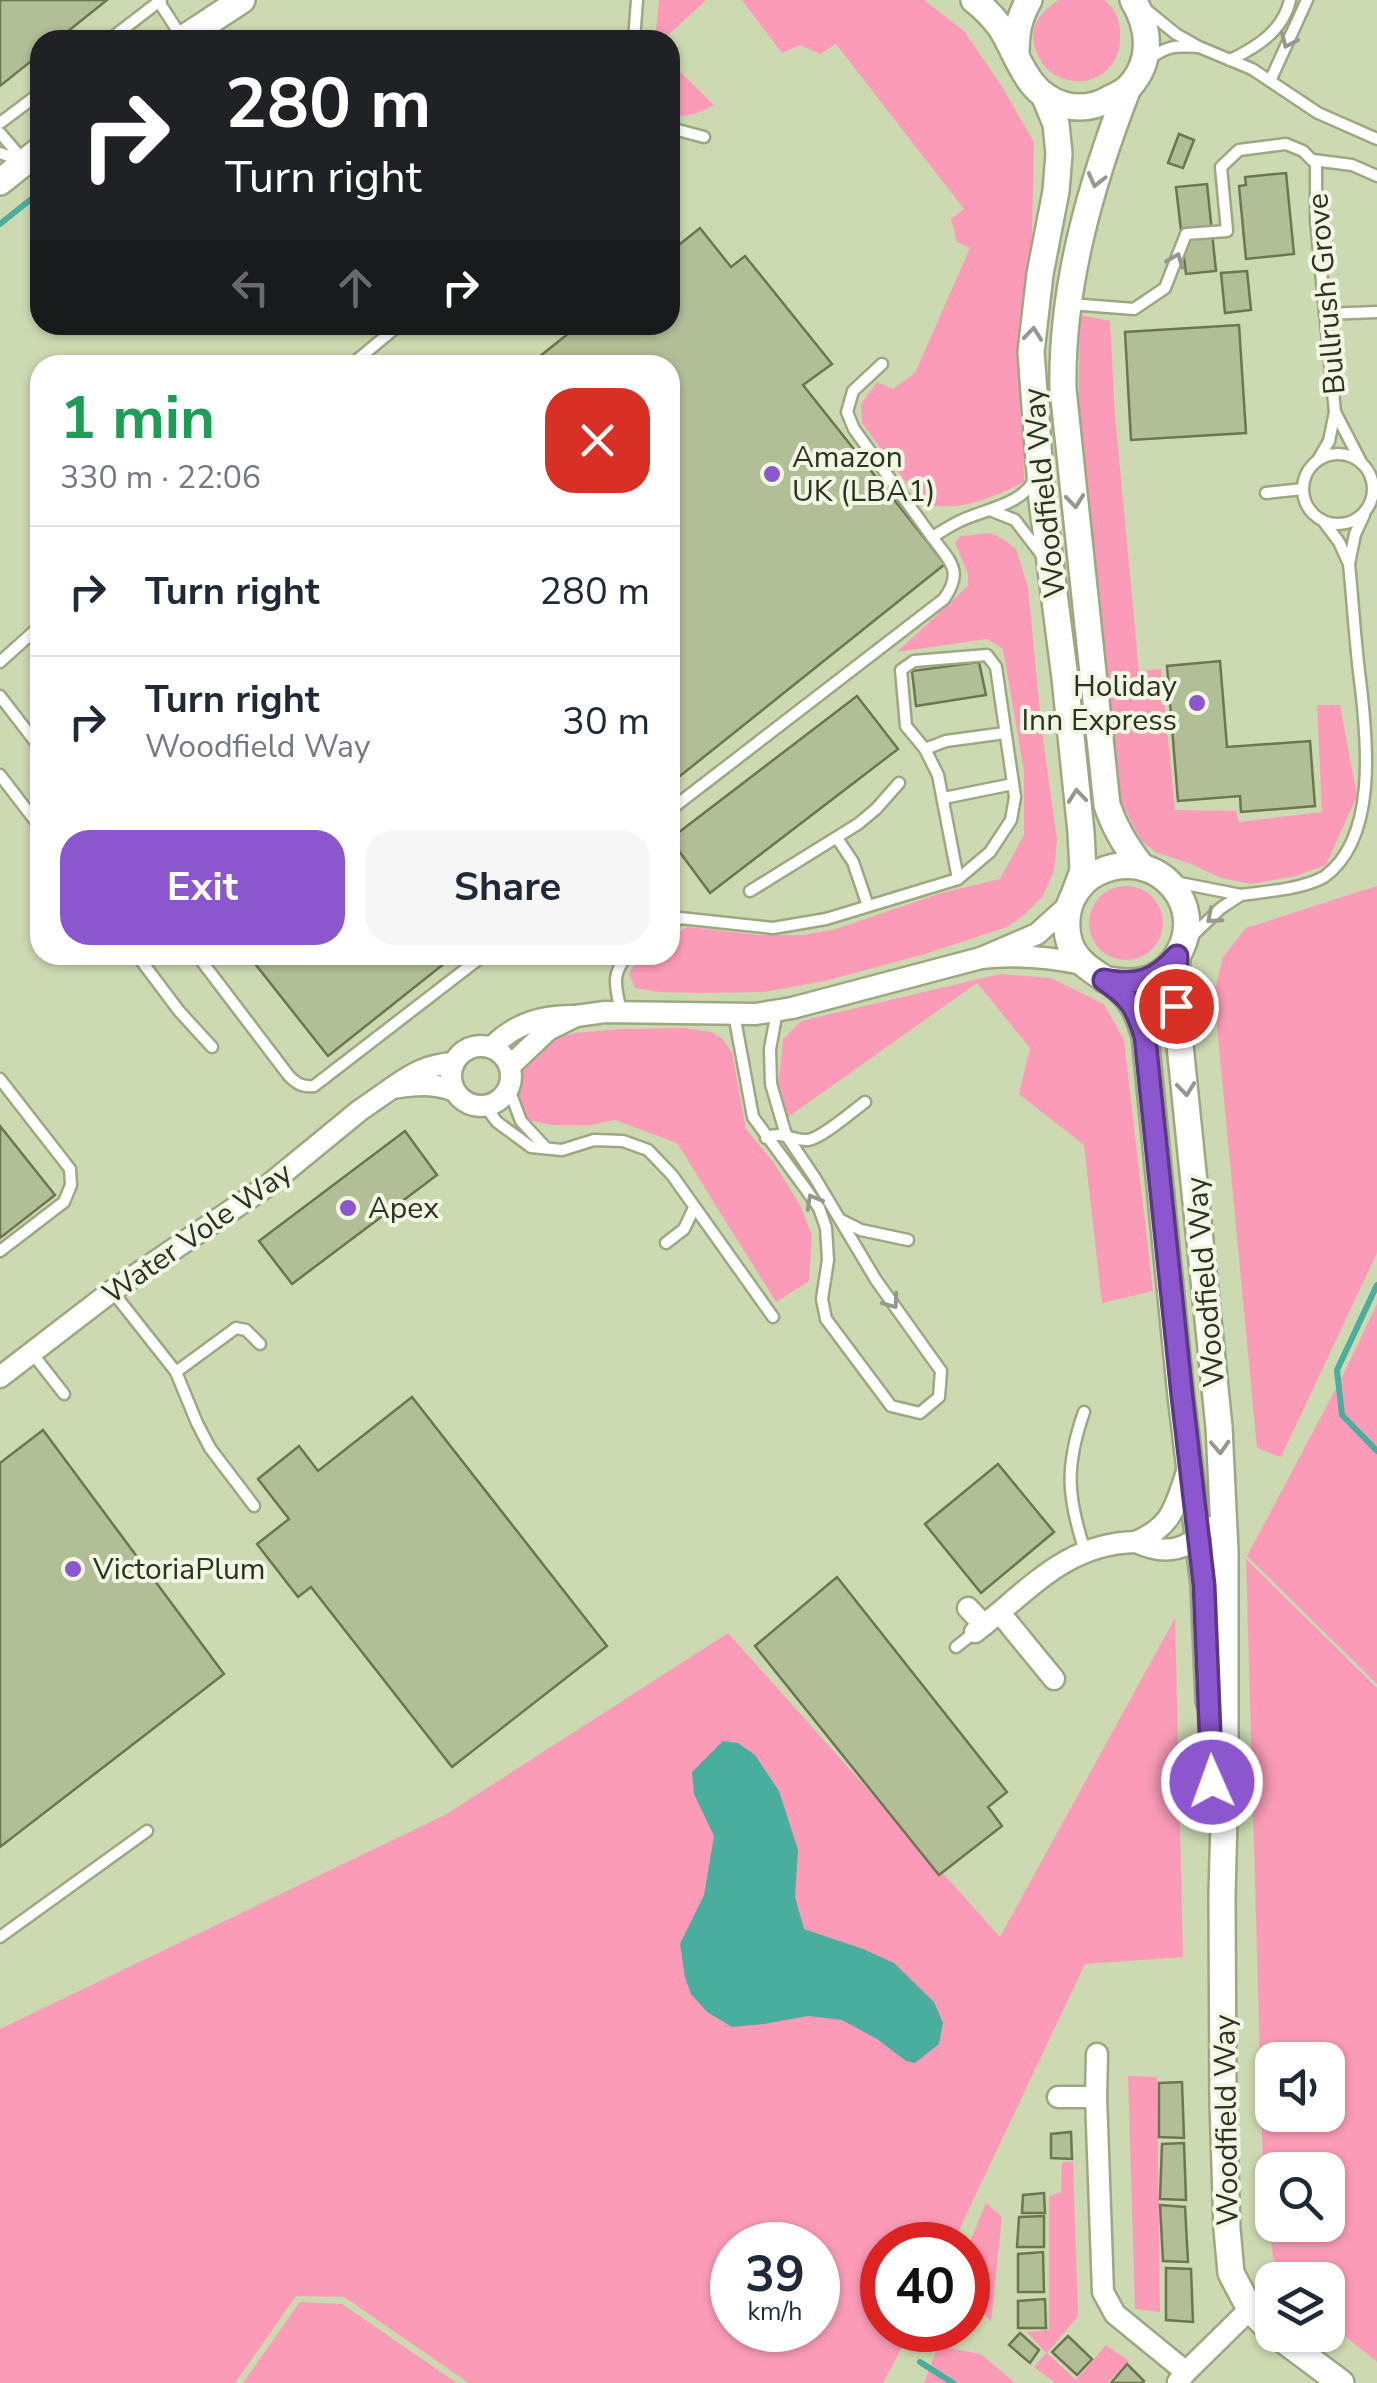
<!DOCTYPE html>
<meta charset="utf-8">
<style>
:root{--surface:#fff;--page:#f6f6f7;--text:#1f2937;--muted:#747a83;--line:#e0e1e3;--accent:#8b56ce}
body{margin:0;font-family:"Nunito Sans",sans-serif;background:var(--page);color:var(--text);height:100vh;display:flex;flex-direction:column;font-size:38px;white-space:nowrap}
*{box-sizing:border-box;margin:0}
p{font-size:32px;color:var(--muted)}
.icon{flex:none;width:55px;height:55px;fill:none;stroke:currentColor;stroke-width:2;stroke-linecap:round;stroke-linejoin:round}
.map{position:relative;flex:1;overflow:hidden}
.details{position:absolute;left:30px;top:355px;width:650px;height:610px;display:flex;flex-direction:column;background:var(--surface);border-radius:30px;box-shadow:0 2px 8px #0004}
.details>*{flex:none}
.top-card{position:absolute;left:30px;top:30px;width:650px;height:305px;border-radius:30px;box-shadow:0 2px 8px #0004;background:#202124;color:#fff;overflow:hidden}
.fabs{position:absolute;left:1255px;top:2042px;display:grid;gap:20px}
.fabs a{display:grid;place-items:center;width:90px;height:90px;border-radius:20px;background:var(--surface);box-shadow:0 2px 8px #0004;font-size:50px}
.speed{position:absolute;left:710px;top:2222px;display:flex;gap:20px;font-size:50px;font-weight:700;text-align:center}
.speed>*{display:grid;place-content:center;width:130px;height:130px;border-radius:50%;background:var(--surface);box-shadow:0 2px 8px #0004;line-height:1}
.speed small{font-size:25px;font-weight:400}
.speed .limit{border:15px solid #d22;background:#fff;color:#111}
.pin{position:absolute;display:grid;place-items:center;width:85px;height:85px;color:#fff;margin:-42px;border:5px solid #fff;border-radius:50%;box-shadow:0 2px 10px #0007}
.me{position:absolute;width:110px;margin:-55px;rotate:358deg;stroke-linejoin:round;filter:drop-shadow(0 0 8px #0008)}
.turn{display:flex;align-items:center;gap:35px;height:210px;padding:0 30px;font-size:45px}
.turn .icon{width:130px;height:130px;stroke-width:2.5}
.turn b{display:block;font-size:70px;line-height:85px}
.lanes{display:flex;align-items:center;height:95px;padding:0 30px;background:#0003;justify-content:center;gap:50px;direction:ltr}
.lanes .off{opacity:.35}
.round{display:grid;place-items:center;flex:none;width:105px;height:105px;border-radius:30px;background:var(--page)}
.overview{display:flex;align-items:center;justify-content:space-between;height:170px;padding:0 30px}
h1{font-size:60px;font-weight:700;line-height:75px;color:#1e9e55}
.primary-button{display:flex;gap:20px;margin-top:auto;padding:20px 30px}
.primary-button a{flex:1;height:115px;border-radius:30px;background:var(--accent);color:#fff;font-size:40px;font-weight:700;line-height:115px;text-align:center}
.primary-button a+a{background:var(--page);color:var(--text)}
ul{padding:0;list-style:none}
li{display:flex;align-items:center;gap:30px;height:130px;padding:0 30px;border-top:2px solid var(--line)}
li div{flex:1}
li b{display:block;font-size:38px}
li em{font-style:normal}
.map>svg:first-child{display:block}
.green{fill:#fb9bb7;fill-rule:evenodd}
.water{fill:#49ae9e}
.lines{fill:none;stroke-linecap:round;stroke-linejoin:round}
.stream{stroke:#49ae9e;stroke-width:6}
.building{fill:#b2be96;stroke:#6c7651;stroke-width:2.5}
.service-casing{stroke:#9ca881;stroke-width:15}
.minor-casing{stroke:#9ca881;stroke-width:25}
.tertiary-casing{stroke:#9ca881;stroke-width:30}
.service{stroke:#fff;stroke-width:10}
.minor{stroke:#fff;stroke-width:20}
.tertiary{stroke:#fff;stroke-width:25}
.oneway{stroke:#969890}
.route-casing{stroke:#5a3886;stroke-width:25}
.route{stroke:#8b56ce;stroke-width:18}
.poi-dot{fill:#8b56ce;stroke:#f1f7e2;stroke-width:4}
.labels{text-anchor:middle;stroke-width:8;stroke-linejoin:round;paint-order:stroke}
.street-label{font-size:30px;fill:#2d3222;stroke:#f1f7e2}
.poi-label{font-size:30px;fill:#2d3222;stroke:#f1f7e2;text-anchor:start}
</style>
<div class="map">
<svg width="1377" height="2383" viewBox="0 0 1377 2383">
<rect width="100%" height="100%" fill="#cdd9b1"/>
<!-- green -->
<g class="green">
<path d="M 659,0 L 706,0 L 663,40 L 655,40 Z"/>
<path d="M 742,0 L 924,0 L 964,31 L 1001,85 L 1034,142 L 1031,276 L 1023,409 L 1024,482 C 990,499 961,512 922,504 L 862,423 L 861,404 L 877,382 L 893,389 L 915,373 L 970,248 L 957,242 L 951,219 L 964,209 L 836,44 L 820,54 L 800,45 L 782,53 Z"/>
<path d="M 1059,0 L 1105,0 C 1119,13 1121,24 1120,42 C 1118,73 1085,91 1057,76 C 1042,69 1030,46 1034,29 C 1036,17 1048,7 1059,0 Z"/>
<path d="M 670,62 L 714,105 C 699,113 687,119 670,113 Z"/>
<path d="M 1080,315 L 1110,321 L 1115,415 L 1139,671 L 1161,669 L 1175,810 L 1236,811 L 1239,822 L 1322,812 L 1317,705 L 1340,705 L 1357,796 L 1326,865 L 1296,876 L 1251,884 L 1221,878 L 1191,864 L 1155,852 L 1140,839 L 1114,787 L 1111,709 L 1078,438 Z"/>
<path d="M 990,533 L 1003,539 L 1016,549 L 1028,587 L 1041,724 L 1057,839 L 1054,871 L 1043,896 L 1024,915 L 1007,927 L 925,954 L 825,981 L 764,992 L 697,993 L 660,992 L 635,988 L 629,973 C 644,951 645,955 670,955 L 670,936 L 688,927 L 759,935 L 804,935 L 836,929 L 941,893 L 1000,879 L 1024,835 L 1024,771 L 1003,649 L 987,639 L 897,652 L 968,586 L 968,574 L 955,543 L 960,536 Z"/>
<circle cx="1126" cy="923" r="37"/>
<path d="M 1377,886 L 1377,1253 L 1281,1457 L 1257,1448 L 1214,994 L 1223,957 L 1246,928 Z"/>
<path d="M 1000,974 L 1051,978 L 1104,1004 L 1124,1040 L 1153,1291 L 1102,1303 L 1084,1145 L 1019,1094 L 1030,1048 L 977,983 L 788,1117 L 778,1088 L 783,1039 L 801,1021 Z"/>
<path d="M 684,1028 L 711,1032 L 723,1039 L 732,1053 L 746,1129 L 774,1163 L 800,1205 L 812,1235 L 809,1281 L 776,1302 L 677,1143 L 615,1120 L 591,1125 L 552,1125 L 523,1119 L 516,1086 L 526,1065 L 545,1041 L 575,1033 L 621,1029 Z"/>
<path d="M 1377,1304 L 1377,1684 L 1247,1556 L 1341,1379 Z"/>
<path d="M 1246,1559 L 1377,1688 L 1377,2362 L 1328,2323 L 1328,2280 L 1286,2280 L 1273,2258 L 1263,2169 ZM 1272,2060 L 1328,2060 L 1328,2115 L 1272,2115 ZM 1272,2170 L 1328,2170 L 1328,2225 L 1272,2225 Z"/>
<path d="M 1175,1618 L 1183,1957 L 1085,1964 L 952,2245 L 882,2245 L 882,2330 L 911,2330 L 883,2383 L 469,2383 L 344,2297 L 296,2296 L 235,2383 L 0,2383 L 0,2029 L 445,1815 L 728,1633 L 1000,1937 ZM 732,2245 L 818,2245 L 818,2330 L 732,2330 Z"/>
<path d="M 1128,2076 L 1157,2077 L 1160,2312 L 1135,2309 Z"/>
<path d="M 1062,2162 L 1073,2162 L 1078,2316 L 1047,2353 L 1076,2380 L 1106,2345 L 1129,2361 L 1107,2383 L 1055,2383 L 1034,2367 L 1046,2353 L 1027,2332 L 1049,2330 L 1049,2196 L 1061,2192 Z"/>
<path d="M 986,2203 L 1002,2217 L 991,2322 L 975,2304 L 968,2308 L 968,2247 Z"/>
<path d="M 300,2302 L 342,2304 L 457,2383 L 243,2383 Z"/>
<path d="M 938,2346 L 981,2354 L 1015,2383 L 924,2383 Z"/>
</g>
<!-- water -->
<path class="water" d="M 723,1741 L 738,1743 L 755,1755 L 779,1791 L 798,1850 L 795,1897 L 804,1929 L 863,1949 L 894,1963 L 934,2002 L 943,2023 L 939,2044 L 915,2063 L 906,2061 L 877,2039 L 842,2020 L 808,2016 L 764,2024 L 732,2027 L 707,2012 L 691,1994 L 685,1978 L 680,1944 L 704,1895 L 714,1836 L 694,1794 L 692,1772 Z"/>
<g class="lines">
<!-- stream -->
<g class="stream">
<path d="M 0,224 L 40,192"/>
<path d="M 1377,1285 L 1337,1370 L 1342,1415 L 1377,1451"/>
<path d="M 920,2362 L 953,2383"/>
</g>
</g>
<!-- building -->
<g class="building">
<path d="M 0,0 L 107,0 L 57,40 L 40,40 L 40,54 L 0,86 Z"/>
<path d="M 1179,134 L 1194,140 L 1183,168 L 1168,163 Z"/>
<path d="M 1286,173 L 1294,254 L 1246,259 L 1239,186 L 1246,185 L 1245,177 Z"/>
<path d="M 1207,184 L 1216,271 L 1186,274 L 1176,187 Z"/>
<path d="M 700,228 L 731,267 L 745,256 L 832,364 L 803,385 L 945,564 L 670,784 L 670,365 L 529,365 L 579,325 L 670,325 L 670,252 Z"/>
<path d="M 1247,271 L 1251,310 L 1225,313 L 1221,273 Z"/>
<path d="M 1239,325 L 1246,433 L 1131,440 L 1125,332 Z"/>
<path d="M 1220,661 L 1227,747 L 1310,741 L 1315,806 L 1241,812 L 1240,796 L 1178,801 L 1167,666 Z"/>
<path d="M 979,662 L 986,695 L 916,706 L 912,671 Z"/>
<path d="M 857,696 L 898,749 L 710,893 L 670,839 Z"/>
<path d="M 248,955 L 455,955 L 328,1056 Z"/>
<path d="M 0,1126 L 55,1195 L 0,1238 Z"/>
<path d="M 405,1131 L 437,1175 L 292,1284 L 259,1241 Z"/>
<path d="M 412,1397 L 607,1646 L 452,1767 L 311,1587 L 298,1597 L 257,1544 L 289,1519 L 258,1479 L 299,1446 L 318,1471 Z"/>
<path d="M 43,1430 L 224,1674 L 0,1847 L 0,1463 Z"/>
<path d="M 998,1464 L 1054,1532 L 981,1593 L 925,1524 Z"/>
<path d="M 837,1577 L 1007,1792 L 988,1807 L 1002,1826 L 939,1875 L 755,1646 Z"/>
<path d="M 1182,2082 L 1184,2138 L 1159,2137 L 1159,2083 Z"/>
<path d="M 1071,2132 L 1072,2159 L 1051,2158 L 1051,2134 Z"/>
<path d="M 1184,2143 L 1186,2200 L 1160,2199 L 1162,2144 Z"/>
<path d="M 1044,2193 L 1045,2213 L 1022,2213 L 1023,2195 Z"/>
<path d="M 1160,2205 L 1185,2207 L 1188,2262 L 1163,2261 Z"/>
<path d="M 1044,2216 L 1044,2247 L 1017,2247 L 1019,2217 Z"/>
<path d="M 1043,2252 L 1044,2292 L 1018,2292 L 1018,2254 Z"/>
<path d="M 1166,2268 L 1191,2269 L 1193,2322 L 1166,2320 Z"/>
<path d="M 1045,2299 L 1046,2328 L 1018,2328 L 1018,2301 Z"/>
<path d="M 1020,2333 L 1039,2350 L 1030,2363 L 1009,2345 Z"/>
<path d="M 1068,2336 L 1092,2359 L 1077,2375 L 1052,2352 Z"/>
<path d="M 1127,2364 L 1144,2381 L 1142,2383 L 1111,2383 Z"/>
</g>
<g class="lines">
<defs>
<g id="service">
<path d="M 159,2 L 183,39"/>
<path d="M 1144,8 L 1176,34 L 1199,47 L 1252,69 L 1318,113 L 1377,139"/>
<path d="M 109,40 L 161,0"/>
<path d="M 634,40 L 637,0"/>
<path d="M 1149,59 C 1168,45 1176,46 1198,47"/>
<path d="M 1230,60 C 1257,47 1283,31 1290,0"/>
<path d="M 1270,81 L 1307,0"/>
<path d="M 0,123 L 40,93"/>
<path d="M 670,128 L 704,137"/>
<path d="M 0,133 L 25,162"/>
<path d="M 0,153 L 19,160"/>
<path d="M 1313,160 L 1352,165 L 1377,176"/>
<path d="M 1070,304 L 1134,309 L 1165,288 L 1186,234 L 1227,231 L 1221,167 L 1239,150 L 1286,144 L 1303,151 L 1316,164 L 1316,221 L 1335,412"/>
<path d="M 1325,314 L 1377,312"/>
<path d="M 882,364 L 853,391 L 847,412 L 854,429 L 932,537 C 941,532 951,525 960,521 C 985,509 1023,505 1035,478"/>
<path d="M 351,365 L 399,325"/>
<circle cx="1338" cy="489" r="35"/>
<path d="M 1318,460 L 1329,441 L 1335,412 L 1361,462"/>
<path d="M 1266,493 L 1303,489"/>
<path d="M 990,510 L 1015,520 L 1041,554"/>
<path d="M 1324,522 L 1339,542 L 1349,564 L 1355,534 L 1364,515"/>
<path d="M 987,655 L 996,667 L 1015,797 L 1011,820 L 990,852 L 958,879 L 938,775 L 925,749 L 906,726 L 901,670 L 914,661 Z"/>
<path d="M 0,662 L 40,626"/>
<path d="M 0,696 L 40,748"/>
<path d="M 925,749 L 946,741 L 1005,733"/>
<path d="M 0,775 L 40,827"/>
<path d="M 944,798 L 1013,784"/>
<path d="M 670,810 L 944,599 C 964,571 950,561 932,537"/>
<path d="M 837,838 L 853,862 L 868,906"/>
<path d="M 1175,882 L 1241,895 L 1221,908 L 1191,937"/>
<path d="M 750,891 L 858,824 L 876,809 L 899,783"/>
<path d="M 1241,895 C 1268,891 1299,890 1324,877 C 1377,839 1368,744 1360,680 C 1355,641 1353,603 1349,564"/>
<path d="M 670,925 L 680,918 L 773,928 L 826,919 L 958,879"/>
<path d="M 137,955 L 179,1011 L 212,1047"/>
<path d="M 197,955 L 289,1076 C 297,1084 302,1087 314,1086 L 484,955"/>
<path d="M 621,1012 C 616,987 610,975 628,955"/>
<path d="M 734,1014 L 753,1117 L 805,1188 L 819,1208 L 826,1228 L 828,1260 L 822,1299 L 826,1319 L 891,1406 L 920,1413 L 939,1397 L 941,1371 L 876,1280 L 815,1178 L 786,1135 L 771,1084 L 770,1049 L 777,1011"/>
<path d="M 0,1079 L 70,1169 L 71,1185 L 64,1202 L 0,1251"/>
<path d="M 509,1089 L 521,1121 L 546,1148"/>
<path d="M 485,1106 L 497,1122 L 531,1147 L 562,1150 L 594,1140 L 623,1141 L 648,1150 L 672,1175 L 773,1317"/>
<path d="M 766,1138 C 782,1130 792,1141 808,1140 C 822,1138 853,1111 865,1102"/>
<path d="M 841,1220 L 861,1230 L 908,1240"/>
<path d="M 666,1243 L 684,1229 L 694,1208"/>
<path d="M 112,1291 L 176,1372 L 236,1328 L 246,1330 L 260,1344"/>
<path d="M 32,1353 L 64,1394"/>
<path d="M 176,1372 L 197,1423 L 210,1448 L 254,1506"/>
<path d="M 1084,1412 C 1065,1466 1067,1497 1085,1551"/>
<path d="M 956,1647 L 975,1632"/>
<path d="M 0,1937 L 147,1831"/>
</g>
<g id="minor">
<path d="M 1069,905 L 1037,934 L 981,958 C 1016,954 1048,957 1082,964"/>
<path d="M 576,1016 L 605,1012 L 756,1014 L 792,1008 L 981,958"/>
<circle cx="481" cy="1076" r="30"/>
<path d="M 492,1047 C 516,1023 543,1015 576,1016 L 548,1030 L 510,1066"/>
<path d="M 453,1063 C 427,1065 413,1073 392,1088 C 415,1085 432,1082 455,1091"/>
<path d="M 0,1377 L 112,1291 L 270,1184 L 359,1111 L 392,1088"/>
<path d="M 1188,1469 C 1175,1506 1174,1525 1136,1542 C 1164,1555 1187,1552 1207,1527"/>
<path d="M 968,1608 L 984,1625"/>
<path d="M 1000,1613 L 1054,1679"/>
<path d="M 975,1632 C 1028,1592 1065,1543 1136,1542"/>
<path d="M 1097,2054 L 1096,2097 L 1103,2292 L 1115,2314 L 1186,2372"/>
<path d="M 1058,2097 L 1096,2097"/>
<path d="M 1178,2382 L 1186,2372 L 1250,2309"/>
</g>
<g id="tertiary">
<path d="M 974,0 C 984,8 993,17 1001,28 C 1019,57 1026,94 1064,105 C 1079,109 1095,107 1109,99 C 1115,96 1124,92 1129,87 C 1153,61 1150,28 1133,0"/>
<path d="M 181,40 L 242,0"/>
<path d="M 1016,56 C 1016,34 1018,19 1029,0"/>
<path d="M 1128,88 C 1091,183 1061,287 1063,389 L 1107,805 C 1115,829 1126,846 1141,866"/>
<path d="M 1044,95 L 1056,124 L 1059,154 L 1056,191 L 1040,274 L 1031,352 L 1042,500 L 1065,678 L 1081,832 L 1083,871 L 1075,892"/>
<path d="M 0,182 L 40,150"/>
<path d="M 1177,957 L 1176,1006 L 1219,1427 L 1225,1551 L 1225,1782 L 1222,1895 L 1223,2102 L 1227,2229 L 1231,2273 L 1250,2309 L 1272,2332"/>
<path d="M 1104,979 C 1132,985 1155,984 1174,960 C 1212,909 1158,845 1099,872 C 1087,877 1078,887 1072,899 C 1066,912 1065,930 1070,944 C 1079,968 1103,975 1120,990 C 1134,1003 1140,1019 1145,1037 L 1181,1396 L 1204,1585 L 1209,1701"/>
<path d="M 1277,2335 L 1341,2383"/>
</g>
</defs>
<!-- service casing -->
<use href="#service" class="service-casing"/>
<!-- minor casing -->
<use href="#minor" class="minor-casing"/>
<!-- tertiary casing -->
<use href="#tertiary" class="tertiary-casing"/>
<!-- service -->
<use href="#service" class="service"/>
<!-- minor -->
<use href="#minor" class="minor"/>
<!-- tertiary -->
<use href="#tertiary" class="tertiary"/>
</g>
<!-- one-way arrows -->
<defs><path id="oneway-chevron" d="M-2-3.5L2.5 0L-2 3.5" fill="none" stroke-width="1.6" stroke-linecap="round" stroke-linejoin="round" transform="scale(2.5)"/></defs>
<g class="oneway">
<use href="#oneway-chevron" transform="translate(1288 41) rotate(114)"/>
<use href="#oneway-chevron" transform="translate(1096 180) rotate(104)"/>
<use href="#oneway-chevron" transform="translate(1176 260) rotate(-69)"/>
<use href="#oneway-chevron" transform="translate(1033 334) rotate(-84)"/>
<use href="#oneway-chevron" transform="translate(1075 501) rotate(84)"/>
<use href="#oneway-chevron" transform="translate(1077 796) rotate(-96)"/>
<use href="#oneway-chevron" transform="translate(1213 917) rotate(139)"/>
<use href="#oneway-chevron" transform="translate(1186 1089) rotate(84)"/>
<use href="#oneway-chevron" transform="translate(813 1201) rotate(-120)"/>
<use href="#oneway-chevron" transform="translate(892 1302) rotate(54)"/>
<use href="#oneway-chevron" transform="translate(1220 1447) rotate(87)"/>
</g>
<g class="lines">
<defs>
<path id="route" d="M 1176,1006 L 1177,956 C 1154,982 1137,986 1104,980 C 1131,998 1136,1007 1145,1037 L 1182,1396 L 1204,1585 L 1212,1782"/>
</defs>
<!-- route casing -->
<use href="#route" class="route-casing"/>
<!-- route -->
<use href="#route" class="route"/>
</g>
<!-- markers -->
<g class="poi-dot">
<circle cx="772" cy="474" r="10"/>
<circle cx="1197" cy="703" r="10"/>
<circle cx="348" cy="1208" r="10"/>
<circle cx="73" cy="1569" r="10"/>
</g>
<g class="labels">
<!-- street labels -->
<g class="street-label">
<text transform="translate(1326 294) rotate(-95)" y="10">Bullrush Grove</text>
<text transform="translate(1044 493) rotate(-96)" y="10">Woodfield Way</text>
<text transform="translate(197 1233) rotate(-35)" y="10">Water Vole Way</text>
<text transform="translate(1205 1282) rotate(-95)" y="10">Woodfield Way</text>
<text transform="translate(1226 2120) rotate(-91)" y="10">Woodfield Way</text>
</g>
<!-- poi labels -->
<g class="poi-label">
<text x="792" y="467">Amazon<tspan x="792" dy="34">UK (LBA1)</tspan></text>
<text x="1177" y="696" text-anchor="end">Holiday<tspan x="1177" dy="34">Inn Express</tspan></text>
<text x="368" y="1218">Apex</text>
<text x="93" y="1579">VictoriaPlum</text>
</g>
</g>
</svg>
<div class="fabs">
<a><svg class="icon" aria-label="sound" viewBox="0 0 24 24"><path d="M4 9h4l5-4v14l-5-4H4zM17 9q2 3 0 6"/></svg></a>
<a><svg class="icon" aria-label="search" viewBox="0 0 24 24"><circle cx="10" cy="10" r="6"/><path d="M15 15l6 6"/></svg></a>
<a><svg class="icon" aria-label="layers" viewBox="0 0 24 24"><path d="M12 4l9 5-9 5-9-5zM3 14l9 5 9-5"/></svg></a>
</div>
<div class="speed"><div>39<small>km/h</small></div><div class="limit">40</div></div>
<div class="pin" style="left:1176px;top:1006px;background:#d93025"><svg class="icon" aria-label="arrive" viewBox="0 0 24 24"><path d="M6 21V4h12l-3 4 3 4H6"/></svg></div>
<svg class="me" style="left:1212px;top:1782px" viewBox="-20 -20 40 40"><circle r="17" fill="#8b56ce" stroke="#fff" stroke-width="3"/><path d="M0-11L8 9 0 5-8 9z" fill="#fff"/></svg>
<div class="top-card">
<div class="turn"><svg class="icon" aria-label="right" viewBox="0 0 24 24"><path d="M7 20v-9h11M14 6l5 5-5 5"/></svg><div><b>280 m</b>Turn right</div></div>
<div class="lanes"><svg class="icon off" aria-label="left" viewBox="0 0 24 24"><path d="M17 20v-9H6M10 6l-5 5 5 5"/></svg><svg class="icon off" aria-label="ahead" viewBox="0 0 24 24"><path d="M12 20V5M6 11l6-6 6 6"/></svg><svg class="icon" aria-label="right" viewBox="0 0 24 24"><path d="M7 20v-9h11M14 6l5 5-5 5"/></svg></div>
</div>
<section class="details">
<div class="overview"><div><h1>1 min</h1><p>330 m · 22:06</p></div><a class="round" style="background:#d93025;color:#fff"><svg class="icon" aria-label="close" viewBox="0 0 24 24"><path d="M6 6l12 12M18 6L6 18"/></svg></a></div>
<ul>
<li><svg class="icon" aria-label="right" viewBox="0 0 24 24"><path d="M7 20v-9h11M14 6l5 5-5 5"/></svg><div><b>Turn right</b></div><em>280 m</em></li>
<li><svg class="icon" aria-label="right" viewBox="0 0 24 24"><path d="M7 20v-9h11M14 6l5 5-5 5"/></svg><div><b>Turn right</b><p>Woodfield Way</p></div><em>30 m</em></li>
</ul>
<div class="primary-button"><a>Exit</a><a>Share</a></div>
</section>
</div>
